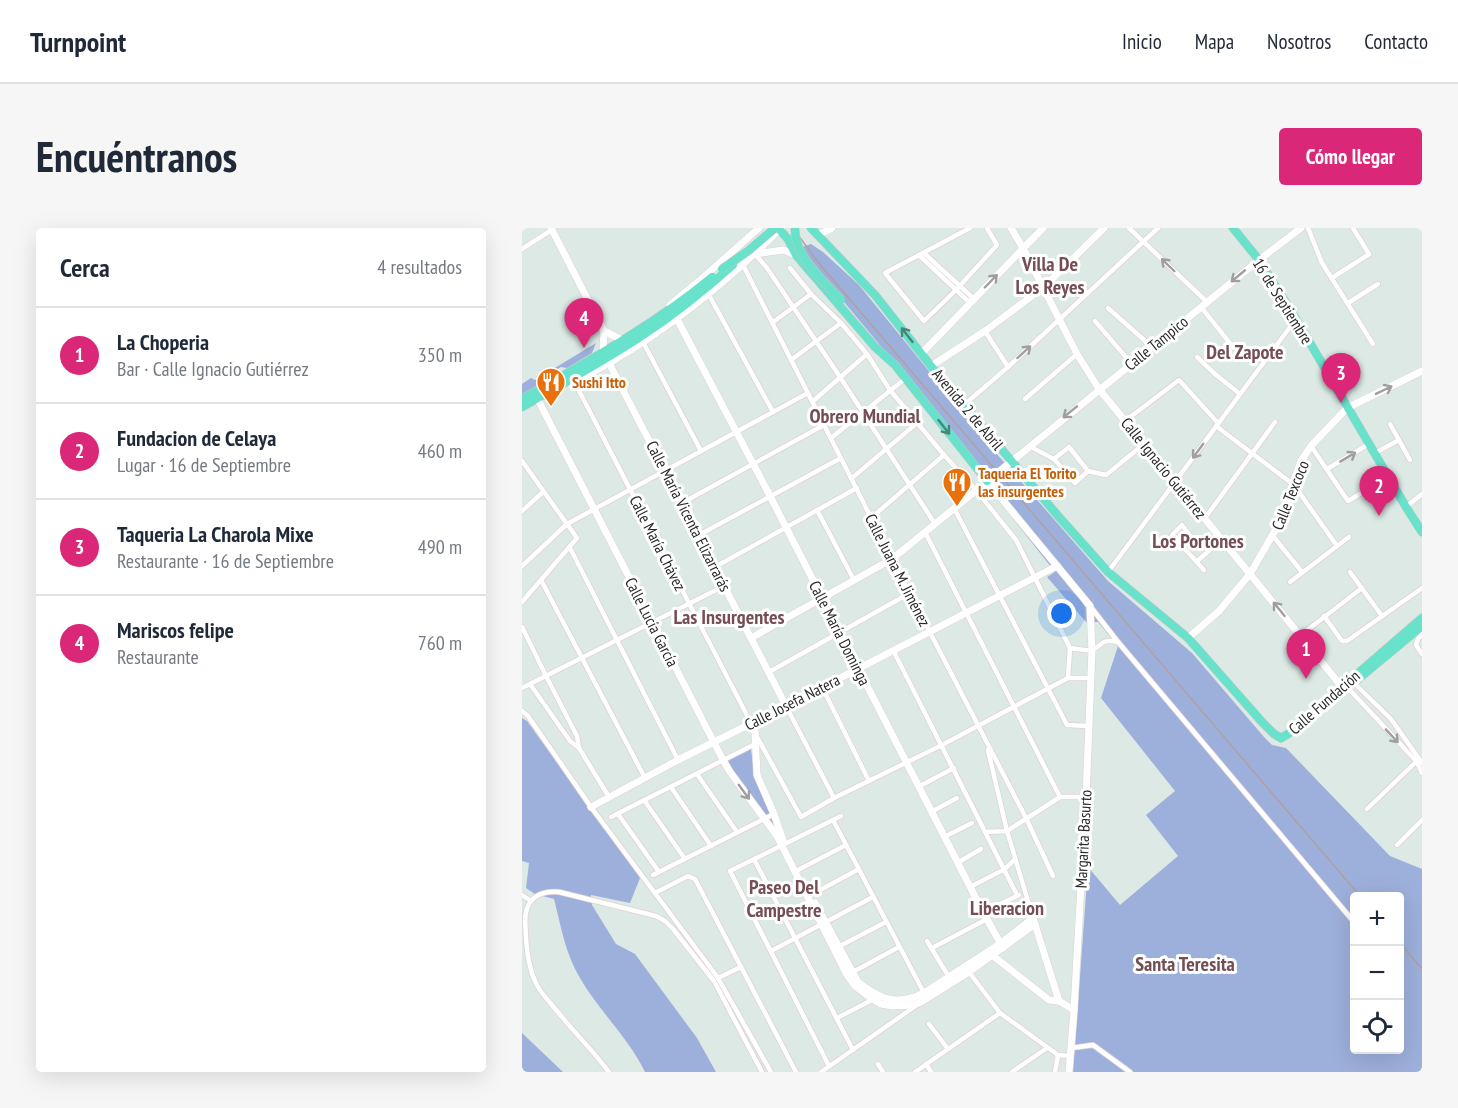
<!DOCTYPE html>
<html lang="es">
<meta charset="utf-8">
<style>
:root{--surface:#fff;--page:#f6f6f7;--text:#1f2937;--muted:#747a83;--line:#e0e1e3;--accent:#db2777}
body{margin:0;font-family:"PT Sans Narrow",sans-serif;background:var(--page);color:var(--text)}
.controls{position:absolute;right:18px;bottom:18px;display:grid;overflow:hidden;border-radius:6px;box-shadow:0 6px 24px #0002}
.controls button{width:54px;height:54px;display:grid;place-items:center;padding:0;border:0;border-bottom:2px solid var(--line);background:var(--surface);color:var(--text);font:30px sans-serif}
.you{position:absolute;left:540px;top:386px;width:21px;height:21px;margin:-15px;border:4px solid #fff;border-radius:50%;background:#1a73e8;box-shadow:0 0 0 9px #1a73e833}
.badge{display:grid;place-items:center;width:39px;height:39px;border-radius:50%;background:var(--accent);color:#fff;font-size:20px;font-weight:700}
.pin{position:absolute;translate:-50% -50px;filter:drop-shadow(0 2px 3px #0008)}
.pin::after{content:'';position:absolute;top:32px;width:21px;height:18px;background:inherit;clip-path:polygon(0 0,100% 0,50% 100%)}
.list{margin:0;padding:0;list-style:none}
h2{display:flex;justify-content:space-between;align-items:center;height:78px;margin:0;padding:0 24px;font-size:26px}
h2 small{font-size:20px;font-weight:400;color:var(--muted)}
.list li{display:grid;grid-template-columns:39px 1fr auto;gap:18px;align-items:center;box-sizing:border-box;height:96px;padding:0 24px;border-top:2px solid var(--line)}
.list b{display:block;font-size:22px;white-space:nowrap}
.list p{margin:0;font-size:20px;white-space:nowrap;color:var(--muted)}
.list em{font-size:20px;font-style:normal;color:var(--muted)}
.icon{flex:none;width:33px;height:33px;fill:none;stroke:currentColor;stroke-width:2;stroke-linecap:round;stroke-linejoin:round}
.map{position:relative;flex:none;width:900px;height:844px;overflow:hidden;border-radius:6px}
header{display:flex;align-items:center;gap:36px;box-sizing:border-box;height:84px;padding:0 30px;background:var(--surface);border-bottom:2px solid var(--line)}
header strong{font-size:28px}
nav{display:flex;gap:33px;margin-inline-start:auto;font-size:21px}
.intro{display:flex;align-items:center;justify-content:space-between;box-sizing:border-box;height:144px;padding:0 36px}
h1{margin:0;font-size:42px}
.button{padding:15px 27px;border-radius:6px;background:var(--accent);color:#fff;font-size:21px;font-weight:700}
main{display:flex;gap:36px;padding:0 36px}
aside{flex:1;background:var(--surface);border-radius:6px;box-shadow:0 6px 24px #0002}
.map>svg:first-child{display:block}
</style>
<header>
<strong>Turnpoint</strong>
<nav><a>Inicio</a><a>Mapa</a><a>Nosotros</a><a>Contacto</a></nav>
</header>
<div class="intro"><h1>Encuéntranos</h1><a class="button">Cómo llegar</a></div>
<main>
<aside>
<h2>Cerca<small>4 resultados</small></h2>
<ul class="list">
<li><span class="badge">1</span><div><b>La Choperia</b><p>Bar · Calle Ignacio Gutiérrez</p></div><em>350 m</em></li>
<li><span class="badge">2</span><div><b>Fundacion de Celaya</b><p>Lugar · 16 de Septiembre</p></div><em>460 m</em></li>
<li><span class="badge">3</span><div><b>Taqueria La Charola Mixe</b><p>Restaurante · 16 de Septiembre</p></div><em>490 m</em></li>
<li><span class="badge">4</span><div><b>Mariscos felipe</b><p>Restaurante</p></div><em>760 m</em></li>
</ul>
</aside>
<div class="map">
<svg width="900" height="844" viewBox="0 0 900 844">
<rect width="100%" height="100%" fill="#dce9e4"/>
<!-- green -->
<g fill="#9db0db" fill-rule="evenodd">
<path d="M289 16 301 24 337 57 467 217 586 353 670 425 742 509 750 517 764 520 868 628 900 641V844H551L566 639 598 677 656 628 624 587 653 563 579 470 596 418 576 394H564L525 349 533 344 466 259 464 245 283 27 280 19ZM832 668H878V822H832Z"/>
<polygon points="74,115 70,125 45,140 39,139 21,149 16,157 0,167 0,156 9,150 13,152"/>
<path d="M0 490 5 493 118 650 108 675 69 667 70 677 94 716 113 726 175 810 194 844H123C106 809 77 783 58 750 43 725 39 698 32 671L13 666 4 660 7 635 0 633Z"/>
<polygon points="229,521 232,545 249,582 255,605 216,550 205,532"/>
<polygon points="0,805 41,844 0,844"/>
</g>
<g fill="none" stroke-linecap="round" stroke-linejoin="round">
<!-- street casing -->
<g stroke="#e0d1d3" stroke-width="6">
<g id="street">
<polyline points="448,0 363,45 402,93 434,62 475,17 465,0"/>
<polyline points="607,0 685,74"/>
<polyline points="786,0 800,35 851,116"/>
<polyline points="0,21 31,1"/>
<polyline points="402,25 452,71"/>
<polyline points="233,26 245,40 318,149 413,296"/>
<polyline points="397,27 448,75"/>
<polyline points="221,37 370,331 504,590 531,648"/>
<polyline points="268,40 289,66 319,95 345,126 368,162 422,227 454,262 494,312 548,420 546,450"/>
<polyline points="810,50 847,26 831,0"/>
<polyline points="187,67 251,184"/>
<polyline points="826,75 856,56"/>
<polyline points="679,79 711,119"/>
<polyline points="586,80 630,119"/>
<polyline points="573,93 609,135"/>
<polyline points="250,95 289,66"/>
<polyline points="463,103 486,139"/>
<polyline points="121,114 179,223"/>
<polyline points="675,129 693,146 718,166"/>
<polyline points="269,132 319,95"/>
<polyline points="51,151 229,495"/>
<polyline points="503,171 555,126"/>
<polyline points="290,174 345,126"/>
<polyline points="442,177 486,139 636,0"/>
<polyline points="603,193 657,152 696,195"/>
<polyline points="868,196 888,232"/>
<polyline points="694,198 772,257 815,318"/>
<polyline points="309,210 384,150"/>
<polyline points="507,218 532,231 553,255 566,243"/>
<polyline points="789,218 826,273 866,249"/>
<polyline points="853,225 877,212"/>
<polyline points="532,231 547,219 566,243 584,247 622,216"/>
<polyline points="0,233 55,310 0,374"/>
<polyline points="805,241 847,216"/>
<polyline points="330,250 395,195"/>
<polyline points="160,275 302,197"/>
<polyline points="884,279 900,266"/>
<polyline points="432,280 545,497 567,498"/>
<polyline points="295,282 332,352"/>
<polyline points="0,283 21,264"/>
<polyline points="349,290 422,227"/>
<polyline points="683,290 753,194"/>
<polyline points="403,304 538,569"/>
<polyline points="177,307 319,230"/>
<polyline points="751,308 780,344"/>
<polyline points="48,320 156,532"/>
<polyline points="675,333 700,312"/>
<polyline points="0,338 45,296 286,165"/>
<polyline points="193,339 335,260"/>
<polyline points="682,342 650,307 660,297 676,318 683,318 696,306"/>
<polyline points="586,344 774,91"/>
<polyline points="828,344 860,388"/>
<polyline points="19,352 123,550"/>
<polyline points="768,354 827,309"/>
<polyline points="568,378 596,414 832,694"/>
<polyline points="802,388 820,413 825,413 900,360"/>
<polyline points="0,399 24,448 55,508 57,520"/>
<polyline points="784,403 840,360"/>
<polyline points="900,406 896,411 894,417 900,426"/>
<path d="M548 420C555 421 563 423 569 422 582 419 576 410 596 414"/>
<polyline points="371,422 495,667"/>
<polyline points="247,444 388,365"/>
<polyline points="832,455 869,491 900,535"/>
<polyline points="8,456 48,513 57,520 87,569"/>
<polyline points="300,459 347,553"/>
<polyline points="0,460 202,358"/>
<polyline points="826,460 895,534 900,545"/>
<polyline points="264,478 312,570"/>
<polyline points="0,483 6,488 69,579 196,750 249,844"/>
<polyline points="234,507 279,589 312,570 420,517 546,450 569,450"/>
<polyline points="466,522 485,603 511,690"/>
<polyline points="175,546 215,604"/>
<polyline points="149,559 189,618"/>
<polyline points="396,559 432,540"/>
<polyline points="122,572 163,631"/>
<polyline points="845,581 895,533"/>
<polyline points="409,584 435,570"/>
<polyline points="96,586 137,644"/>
<polyline points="89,589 233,516"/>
<polyline points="311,592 402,765"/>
<polyline points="464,604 485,603 538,569 564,569"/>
<polyline points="422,609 450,595"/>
<polyline points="875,617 900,592"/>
<polyline points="232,631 331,822"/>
<polyline points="435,635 459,621"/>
<polyline points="276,642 324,617"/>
<polyline points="131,647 252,586"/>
<polyline points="448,659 483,641 493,631"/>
<polyline points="133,665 166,648 173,651 274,844"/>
<polyline points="0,667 9,673"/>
<polyline points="289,667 337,641"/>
<polyline points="461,684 497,667"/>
<polyline points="405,713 427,749"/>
<polyline points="316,719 364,694"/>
<polyline points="410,720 465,691"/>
<polyline points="249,723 351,669"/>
<polyline points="447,744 478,785 536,827 548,828"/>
<polyline points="329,745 377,719"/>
<polyline points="196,750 219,739"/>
<polyline points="315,790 352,771"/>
<polyline points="407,796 426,821"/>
<polyline points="549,820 571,817 608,844"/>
<polyline points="356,836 361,844"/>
<polyline points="404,836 409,844"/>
<polyline points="307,838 208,643 319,588"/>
<path d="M87 844C70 821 48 800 30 777 26 772 20 766 16 759 8 745 5 726 4 710 4 700 1 688 6 678 12 666 24 663 37 664L134 688 143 693 151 701 192 753 240 844"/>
<polyline points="299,844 395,777"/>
<polyline points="393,844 478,785"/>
<polyline points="490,844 525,820"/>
<polyline points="533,844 536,827"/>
</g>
</g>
<!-- secondary casing -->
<g stroke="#e0d1d3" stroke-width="8">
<g id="secondary">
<polyline points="29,0 82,103 81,124"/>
<polyline points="489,0 501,20 555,126 577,161 820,459"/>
<polyline points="296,7 310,0"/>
<polyline points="233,26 261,22 274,27"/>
<polyline points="148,77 177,53 237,0"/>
<polyline points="155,91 248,268 461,684 481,720"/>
<polyline points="82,103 100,112"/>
<polyline points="399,126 521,0"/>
<polyline points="87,135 264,478"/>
<polyline points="409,138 463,103 522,59 582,0"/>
<path d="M56 149C75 144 92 132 109 122 164 87 213 46 259 0"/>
<polyline points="13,166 201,532 208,544 255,608 325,747 333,758 350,771 359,776 370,778 391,777 399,774 447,744 513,696"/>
<polyline points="465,253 568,378 570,422 564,569 552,782 547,844"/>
<polyline points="229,410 370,331 737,32 779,0"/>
<polyline points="666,410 697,383 728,346 758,294 779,233 789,218 825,180 900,143"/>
<polyline points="229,495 233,504 235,547 252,586 261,612"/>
<polyline points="69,579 156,532 264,478 535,338"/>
<path d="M293 675 336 754C358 772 376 778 402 765L478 716 511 690 537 773 552 782"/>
<polyline points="470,727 527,772 537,773"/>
</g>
</g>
<!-- primary casing -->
<g stroke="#c7c7c7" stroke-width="9">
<g id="primary">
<polyline points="256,0 266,11 274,27 353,119 373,137 465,253"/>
<polyline points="289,0 353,67 409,138 537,289 586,344 666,410 740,494 752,506 759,510"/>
<polyline points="711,0 737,32 774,91 884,279 900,304"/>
<path d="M0 171C65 134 132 97 190 49"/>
<path d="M0 179C40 156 81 134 120 108 152 87 182 63 211 37"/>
<polyline points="835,452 900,398"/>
<polyline points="759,510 766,506 900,390"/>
</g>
</g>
<!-- street -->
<use href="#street" stroke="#fff" stroke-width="4.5"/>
<!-- secondary -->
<use href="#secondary" stroke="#fff" stroke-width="7"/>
<!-- primary -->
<use href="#primary" stroke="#68e2cb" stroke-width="8"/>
<!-- rail -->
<g stroke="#b19fa1" stroke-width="1.5">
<polyline points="271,0 295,33 838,668"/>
<polyline points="878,715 900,741"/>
</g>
<!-- primary-bridge casing -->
<g stroke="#c7c7c7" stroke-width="9" stroke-linecap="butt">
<g id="primary-bridge">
<path d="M273 0C272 28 301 52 319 72"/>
<polyline points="200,41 226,23 253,0"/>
</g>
</g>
<!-- primary-bridge -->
<use href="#primary-bridge" stroke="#68e2cb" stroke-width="8"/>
</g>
<!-- one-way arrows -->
<defs><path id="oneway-shaft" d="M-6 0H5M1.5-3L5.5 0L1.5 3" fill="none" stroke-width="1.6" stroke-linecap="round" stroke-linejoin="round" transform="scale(1.5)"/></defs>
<g stroke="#9f9f9f">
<use href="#oneway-shaft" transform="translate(646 37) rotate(-136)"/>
<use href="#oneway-shaft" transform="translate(716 48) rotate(140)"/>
<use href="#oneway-shaft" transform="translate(469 53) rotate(-46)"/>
<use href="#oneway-shaft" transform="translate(502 124) rotate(-42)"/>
<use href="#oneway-shaft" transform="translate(862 162) rotate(-26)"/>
<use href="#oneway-shaft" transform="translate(548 184) rotate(141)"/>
<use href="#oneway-shaft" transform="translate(676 223) rotate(126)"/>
<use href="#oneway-shaft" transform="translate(826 229) rotate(-31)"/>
<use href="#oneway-shaft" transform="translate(757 381) rotate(-129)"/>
<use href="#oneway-shaft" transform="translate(870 508) rotate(47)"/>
<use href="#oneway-shaft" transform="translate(222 564) rotate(54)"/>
</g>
<g stroke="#48867a">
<use href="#oneway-shaft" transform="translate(385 107) rotate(-128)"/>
<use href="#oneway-shaft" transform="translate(422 199) rotate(52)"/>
</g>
<!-- icons -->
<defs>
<g id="restaurant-pin" transform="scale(1.5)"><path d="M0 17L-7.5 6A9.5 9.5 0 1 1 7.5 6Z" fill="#e8710a" stroke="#fff"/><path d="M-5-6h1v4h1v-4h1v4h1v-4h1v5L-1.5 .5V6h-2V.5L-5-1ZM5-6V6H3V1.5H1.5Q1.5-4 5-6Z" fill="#fff"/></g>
</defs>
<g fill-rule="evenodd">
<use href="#restaurant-pin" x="29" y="154"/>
<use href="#restaurant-pin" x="435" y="254"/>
</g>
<g text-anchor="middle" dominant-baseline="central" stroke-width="6" stroke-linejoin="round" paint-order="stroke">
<!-- street labels -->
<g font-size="16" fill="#292929" stroke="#fff">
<text transform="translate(761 73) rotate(58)">16 de Septiembre</text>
<text transform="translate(634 115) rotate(-39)">Calle Tampico</text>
<text transform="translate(446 181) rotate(50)">Avenida 2 de Abril</text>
<text transform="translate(642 240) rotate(51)">Calle Ignacio Gutiérrez</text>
<text transform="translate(768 267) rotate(-68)">Calle Texcoco</text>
<text transform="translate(167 288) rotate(63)">Calle María Vicenta Elizarrarás</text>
<text transform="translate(136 315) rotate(63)">Calle María Chávez</text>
<text transform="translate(376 342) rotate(63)">Calle Juana M. Jiménez</text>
<text transform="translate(130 394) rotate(63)">Calle Lucía García</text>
<text transform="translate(318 405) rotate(63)">Calle María Dominga</text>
<text transform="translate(270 474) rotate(-27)">Calle Josefa Natera</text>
<text transform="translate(802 474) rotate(-41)">Calle Fundación</text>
<text transform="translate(561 611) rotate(-87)">Margarita Basurto</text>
</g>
<!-- food labels -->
<g font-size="16" font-weight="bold" fill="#c56008" stroke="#fff" text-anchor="start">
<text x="50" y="154">Sushi Itto</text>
<text x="456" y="245">Taqueria El Torito<tspan x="456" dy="18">las insurgentes</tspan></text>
</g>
<!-- quarter labels -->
<g font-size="20" font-weight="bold" fill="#744e53" stroke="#fff">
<text x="528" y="36">Villa De<tspan x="528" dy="23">Los Reyes</tspan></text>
<text x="723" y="124">Del Zapote</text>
<text x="343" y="188">Obrero Mundial</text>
<text x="676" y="313">Los Portones</text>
<text x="207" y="389">Las Insurgentes</text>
<text x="262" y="659">Paseo Del<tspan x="262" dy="23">Campestre</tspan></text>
<text x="485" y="680">Liberacion</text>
<text x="663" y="736">Santa Teresita</text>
</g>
</g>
</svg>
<div class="controls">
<button>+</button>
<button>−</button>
<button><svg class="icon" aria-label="locate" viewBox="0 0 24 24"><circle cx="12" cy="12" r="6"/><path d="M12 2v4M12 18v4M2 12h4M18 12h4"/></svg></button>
</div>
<div class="you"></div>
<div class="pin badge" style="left:784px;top:451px">1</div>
<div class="pin badge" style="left:857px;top:288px">2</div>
<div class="pin badge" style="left:819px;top:175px">3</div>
<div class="pin badge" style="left:62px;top:120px">4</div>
</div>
</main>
